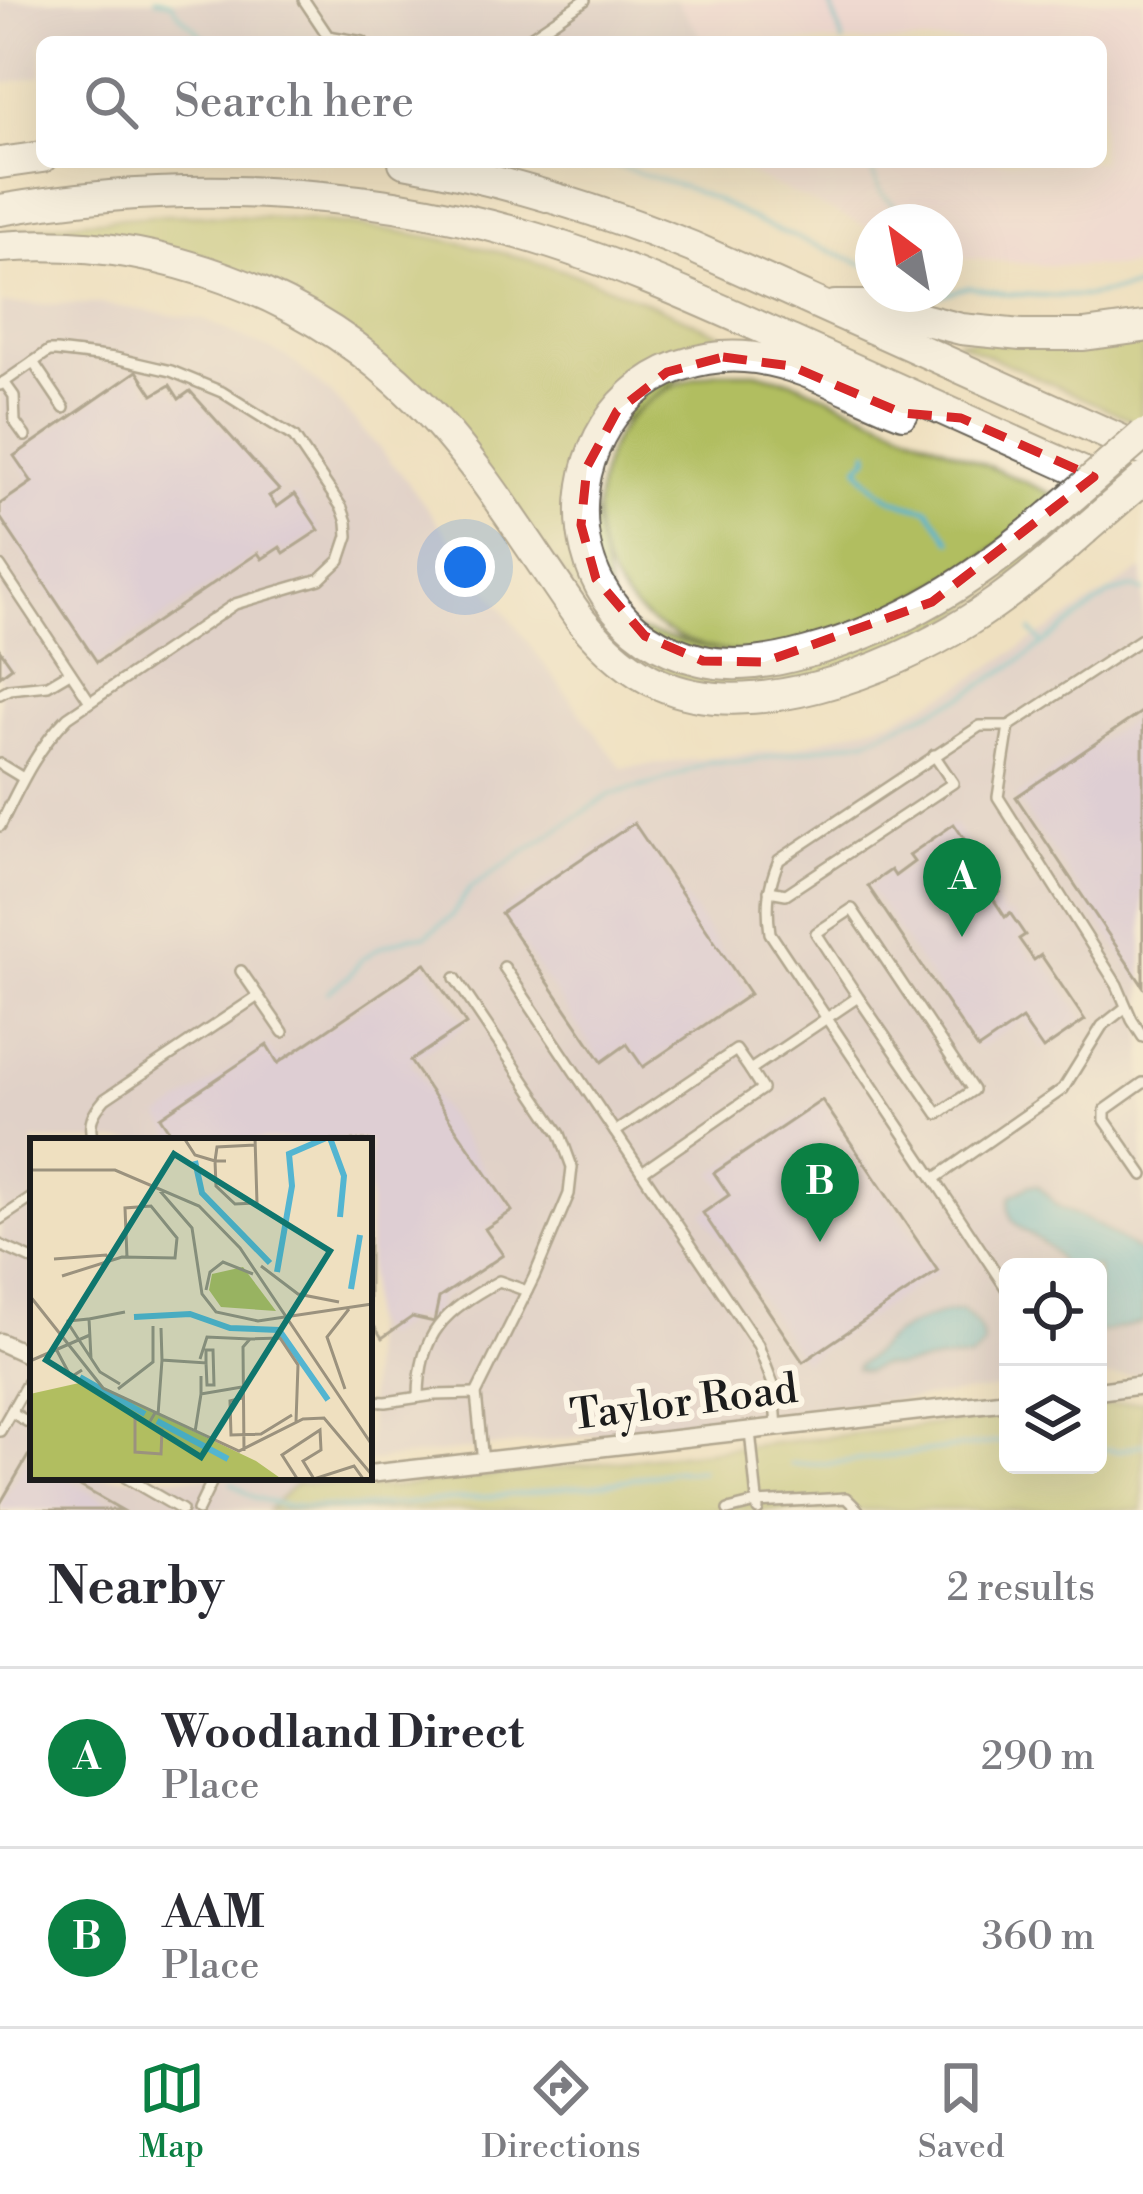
<!DOCTYPE html>
<style>
:root{--surface:#fff;--page:#f2f2f3;--text:#2b2b33;--muted:#7c7c81;--line:#e1e1e2;--accent:#0b8043}
body{margin:0;font-family:"Libre Bodoni",serif;background:var(--page);color:var(--text)}
.controls{position:absolute;right:36px;bottom:36px;display:grid;overflow:hidden;border-radius:18px;box-shadow:0 12px 48px #0002}
.controls button{width:108px;height:108px;display:grid;place-items:center;padding:0;border:0;border-bottom:3px solid var(--line);background:var(--surface);color:var(--text);font:60px sans-serif}
.compass{position:absolute;left:855px;top:204px;width:108px;height:108px;border-radius:50%;background:var(--surface);box-shadow:0 12px 48px #0002;rotate:328deg}
.you{position:absolute;left:465px;top:567px;width:42px;height:42px;margin:-30px;border:9px solid #fff;border-radius:50%;background:#1a73e8;box-shadow:0 0 0 18px #1a73e833}
.badge{display:grid;place-items:center;width:78px;height:78px;border-radius:50%;background:var(--accent);color:#fff;font-size:39px;font-weight:700}
.pin{position:absolute;translate:-50% -99px;filter:drop-shadow(0 3px 6px #0008)}
.pin::after{content:'';position:absolute;top:63px;width:42px;height:36px;background:inherit;clip-path:polygon(0 0,100% 0,50% 100%)}
.list{margin:0;padding:0;list-style:none}
h2{display:flex;justify-content:space-between;align-items:center;height:156px;margin:0;padding:0 48px;font-size:51px}
h2 small{font-size:39px;font-weight:400;color:var(--muted)}
.list li{display:grid;grid-template-columns:78px 1fr auto;gap:36px;align-items:center;box-sizing:border-box;height:180px;padding:0 48px;border-top:3px solid var(--line)}
.list b{display:block;font-size:45px;white-space:nowrap}
.list p{margin:0;font-size:39px;white-space:nowrap;color:var(--muted)}
.list em{font-size:39px;font-style:normal;color:var(--muted)}
.icon{flex:none;width:66px;height:66px;fill:none;stroke:currentColor;stroke-width:2;stroke-linecap:round;stroke-linejoin:round}
.map{position:relative;flex:none;width:1143px;height:1510px;overflow:hidden}
.search{position:absolute;background:var(--surface);box-shadow:0 12px 48px #0002;left:36px;right:36px;top:36px;height:132px;display:flex;align-items:center;gap:30px;box-sizing:border-box;padding:0 42px;border-radius:18px;color:var(--muted);font-size:45px}
.sheet{height:516px;background:var(--surface)}
nav{display:flex;justify-content:space-around;align-items:center;box-sizing:border-box;height:168px;border-top:3px solid var(--line);background:var(--surface);font-size:33px;color:var(--muted)}
nav a{display:grid;justify-items:center;gap:6px}
nav .on{color:var(--accent)}
.map>svg:first-child{display:block}
</style>
<div class="map">
<svg width="1143" height="1510" viewBox="0 0 1143 1510">
<rect width="100%" height="100%" fill="#fcf5e5"/>
<filter id="ink" filterUnits="userSpaceOnUse"><feTurbulence type="fractalNoise" baseFrequency=".00833" numOctaves="2"/><feDisplacementMap in="SourceGraphic" scale="24" xChannelSelector="R" yChannelSelector="G"/><feConvolveMatrix kernelMatrix="1 2 1 2 8 2 1 2 1" color-interpolation-filters="sRGB"/></filter>
<filter id="wash" filterUnits="userSpaceOnUse"><feTurbulence type="fractalNoise" baseFrequency=".004" numOctaves="4" result="noise"/><feDisplacementMap in="SourceGraphic" scale="48" xChannelSelector="R" yChannelSelector="G"/><feGaussianBlur stdDeviation="2.7" result="paint"/><feColorMatrix in="noise" values="0 0 0 0 0 0 0 0 0 0 0 0 0 0 0 0 0 1.4 0 .05"/><feComposite in="paint" operator="in"/></filter>
<g filter="url(#wash)">
<rect width="100%" height="100%" fill="#efe0c0"/>
<!-- built -->
<polygon fill="#f0d0e5" points="676,0 1143,0 1143,265 1117,267 1040,265 954,257 945,254 945,222 873,222 873,230 737,168 740,162 1101,162 1101,42 705,42"/>
<!-- industrial -->
<g fill="#cebed2">
<polygon points="0,0 676,0 705,42 42,42 42,76 0,84"/>
<polygon points="0,304 101,304 204,320 286,356 330,393 401,473 622,768 791,748 897,718 956,689 1141,570 1143,571 1143,1374 1098,1378 1098,1267 1008,1267 1008,1388 369,1461 369,1141 33,1141 33,1477 319,1477 313,1485 296,1483 268,1510 0,1510"/>
</g>
<!-- green -->
<g fill="#b1be60" stroke="#666d3e" stroke-width="3">
<path d="M165 215C306 214 446 230 580 276 634 295 687 320 740 343L720 348 581 452 616 625 789 668 1079 503 1094 511 951 621 825 676 711 690 624 654 459 436 282 291 7 237 6 232 85 221Z"/>
<polygon points="1143,337 1141,424 956,341"/>
<path d="M717 372H756L795 382 1057 496C1027 520 997 550 964 569 902 606 823 643 752 653 732 655 708 648 689 641 618 616 586 556 600 483 604 461 610 443 624 425 648 395 681 380 717 372Z"/>
<polygon points="1143,1401 1143,1510 268,1510 296,1483 385,1488 1008,1416 1008,1465 1098,1465 1098,1406"/>
</g>
<!-- water -->
<g fill="#53b5d1" stroke="#386876" stroke-width="3">
<path d="M1030 1185H1038L1056 1205 1099 1226 1143 1254V1323L1098 1333V1267H1061C1052 1231 998 1236 1011 1196Z"/>
<path d="M962 1310C976 1321 984 1329 983 1347L971 1359H948L896 1367 881 1365 866 1372 856 1369 857 1365C870 1358 877 1348 888 1339 908 1324 937 1312 962 1310Z"/>
</g>
<g fill="none" stroke-linecap="round" stroke-linejoin="round">
<!-- stream -->
<g stroke="#53b5d1" stroke-width="4.5">
<path d="M156 0 172 3C181 21 197 27 209 42"/>
<polyline points="829,0 843,42"/>
<polyline points="604,162 684,187 714,199 762,224 873,268"/>
<polyline points="868,162 881,193 913,222"/>
<polyline points="935,294 937,296 969,287 1007,294 1058,296 1088,296 1143,286"/>
<path d="M868 451V458L858 466C875 494 897 504 928 509L951 541"/>
<polyline points="1031,631 1042,643"/>
<polyline points="328,992 349,976 361,960 380,947 412,936 425,936 451,917 470,888 611,794 657,783 710,762 737,763 868,739 965,696 1024,658 1110,594 1133,588 1143,591"/>
<polyline points="1098,1448 1118,1451 1143,1444"/>
<polyline points="791,1464 828,1464 1008,1441"/>
<polyline points="232,1483 253,1497 285,1506 354,1508 521,1494 568,1487 592,1486 675,1471 701,1471"/>
</g>
</g>
<g id="blocks">
<!-- building -->
<g fill="#cbb8ea">
<polygon points="137,371 153,395 170,385 179,399 190,391 279,490 269,496 277,507 295,494 319,530 284,553 280,547 262,559 258,553 97,662 0,517 0,504 32,482 14,456"/>
<polygon points="0,650 12,667 0,676"/>
<polygon points="1143,711 1143,986 1016,797"/>
<polygon points="634,823 750,994 643,1067 627,1044 602,1062 501,913"/>
<polygon points="954,824 1000,892 992,897 1005,917 1010,913 1025,935 1019,939 1034,960 1041,955 1085,1020 1043,1049 1022,1019 978,1049 868,886 891,870 895,876 914,862 909,855"/>
<polygon points="425,963 466,1024 410,1061 512,1211 485,1229 503,1255 439,1298 434,1322 412,1317 382,1338 369,1318 369,1141 176,1141 160,1117 267,1045 278,1063"/>
<polygon points="822,1100 938,1271 803,1362 703,1213 729,1195 714,1173"/>
<polygon points="28,1456 33,1459 33,1477 64,1477 122,1510 0,1510 0,1504"/>
</g>
</g>
</g>
<g filter="url(#ink)">
<use href="#blocks" fill-opacity="0" stroke="#666155" stroke-width="3"/>
<g fill="none" stroke-linecap="round" stroke-linejoin="round">
<!-- lane casing -->
<g stroke="#666155" stroke-width="14">
<g id="lane">
<polyline points="304,0 328,36 363,42"/>
<polyline points="523,42 585,0"/>
<polyline points="33,362 64,408"/>
<polyline points="4,382 14,396 15,422 25,436"/>
<path d="M0 385 49 351H56L115 358 171 371 222 392 294 437 342 508 347 522 348 536 340 560 320 579 235 604 68 717C37 748 19 787 0 826"/>
<polyline points="0,566 89,700"/>
<polyline points="1143,638 1009,726 998,797 1117,985 1132,1020 1143,1037"/>
<polyline points="0,694 9,689 48,685 70,672"/>
<path d="M1009 726H980L779 860C768 886 766 905 770 933L934 1179 1063 1089 1102 1026 1126 1007"/>
<polyline points="0,764 23,778"/>
<polyline points="769,891 786,894 953,783 934,755"/>
<polyline points="504,967 615,1132 736,1050 750,1070 858,997 816,933 852,909 973,1090 938,1114 858,997"/>
<polyline points="241,971 283,1032"/>
<polyline points="455,978 560,1134 572,1167 569,1194 534,1277 476,1394 483,1462"/>
<polyline points="1143,1083 1105,1110 1105,1120 1143,1175"/>
<polyline points="615,1132 758,1345 774,1387 777,1428"/>
<path d="M93 1141C87 1123 93 1113 105 1099L258 996"/>
<polyline points="642,1172 762,1089 750,1070"/>
<polyline points="934,1179 1008,1291"/>
<polyline points="0,1219 33,1197"/>
<polyline points="0,1245 33,1260"/>
<path d="M419 1397C419 1332 445 1311 499 1281L527 1291"/>
<polyline points="369,1401 386,1402 434,1395 476,1394"/>
<polyline points="11,1412 33,1425"/>
<polyline points="0,1431 33,1373"/>
<polyline points="750,1431 758,1510"/>
<polyline points="125,1477 182,1510"/>
<polyline points="198,1510 214,1477"/>
<polyline points="728,1510 756,1503 846,1498 858,1510"/>
</g>
</g>
<!-- street casing -->
<g stroke="#666155" stroke-width="21">
<g id="street">
<polyline points="0,1342 33,1357"/>
<polyline points="1098,1391 1143,1385"/>
<polyline points="369,1474 1008,1401"/>
</g>
</g>
<!-- highway casing -->
<g stroke="#666155" stroke-width="34">
<g id="highway">
<path d="M404 162C504 180 598 209 692 247L1143 450"/>
<polyline points="0,163 42,157"/>
<path d="M0 210C172 180 353 186 521 234 615 261 702 301 791 341 898 389 1006 438 1113 486"/>
<path d="M0 247C154 235 308 291 417 400 480 463 529 547 581 620 603 647 628 670 659 684 750 725 889 671 968 621 1010 595 1047 563 1084 530"/>
<polyline points="835,306 872,306 961,329 1021,335 1084,335 1143,327"/>
<path d="M903 413C845 391 786 352 722 357 549 371 530 620 700 660 735 669 773 662 808 652 904 626 975 579 1051 515"/>
</g>
</g>
<!-- lane -->
<use href="#lane" stroke="#fff" stroke-width="9"/>
<!-- street -->
<use href="#street" stroke="#fff" stroke-width="16"/>
<!-- highway -->
<use href="#highway" stroke="#fff" stroke-width="30"/>
<!-- highway-bridge casing -->
<g stroke="#666155" stroke-width="34" stroke-linecap="butt">
<g id="highway-bridge">
<polyline points="1051,515 1143,435"/>
<polyline points="1084,530 1143,479"/>
</g>
</g>
<!-- highway-bridge -->
<use href="#highway-bridge" stroke="#fff" stroke-width="30"/>
</g>
</g>
<!-- marked area -->
<path d="M0 0H1143V1510H0ZM723 357 791 366 902 413 961 418 1094 477 932 602 764 662 703 661 645 636 596 579 581 525 587 467 617 411 667 372Z" fill="#efe0c0" fill-opacity=".55" fill-rule="evenodd"/>
<path fill="none" stroke="#d62828" stroke-width="9" stroke-dasharray="24 15" stroke-linejoin="round" d="M723 357 791 366 902 413 961 418 1094 477 932 602 764 662 703 661 645 636 596 579 581 525 587 467 617 411 667 372Z"/>
<g text-anchor="middle" dominant-baseline="central" stroke-width="12" stroke-linejoin="round" paint-order="stroke">
<!-- street labels -->
<g font-size="42" fill="#1c1c1c" stroke="#fcf5e5">
<text transform="translate(684 1403) rotate(-7)">Taylor Road</text>
</g>
</g>
<!-- overview -->
<g transform="translate(30 1138)">
<rect width="342" height="342" fill="#efe0c0"/>
<path d="M213 129 246 173 191 169 179 152 182 136ZM58 243 226 323 253 342H0V256Z" fill="#b1be60"/>
<path fill="none" stroke="#53b5d1" stroke-width="6" d="M300 0 314 38 310 79M165 23 172 55 240 125M247 134 262 48 259 16 296 0M321 151 330 97M104 179 160 176 200 190 249 192 298 262M50 239 115 276M127 283 198 321"/>
<path fill="none" stroke="#9b927e" stroke-width="3" d="M154 0 165 17 185 23 186 48 205 66 227 65 225 0M196 23H185L187 9 225 7M0 32H85L169 68 210 110 342 307M130 53 162 90 172 156 186 174 228 183 342 166M24 121 76 117 81 124M231 128 268 156 309 164M32 138 92 119 145 120 147 100 121 68 95 70 97 119M176 152 180 134 193 124 223 136M0 158 73 250 209 313 273 281 294 280 342 337M59 181 95 174M131 190 132 222 176 225V212H183L184 247H177L176 225M25 209 41 239 52 232M61 220 59 181 38 183V185L49 202 70 234 90 246M170 221 177 199 220 201M0 223 60 197M171 238V256L212 249M88 251 123 224V188M315 251 297 199 319 171M212 260 200 263 201 297 231 296 262 277M128 277 132 222M119 285 132 292 131 316 105 314V280L119 285 125 275M165 294 171 256M214 313 213 209 220 201 250 200 268 227 266 284M268 342 252 317 290 292 291 312 273 323 284 341 324 328 334 342"/>
<path fill="#0f766e" fill-opacity="0.15" stroke="#0f766e" stroke-width="6" d="M144 16 300 113 171 319 16 222Z"/>
<rect width="342" height="342" fill="none" stroke="#1c1c1c" stroke-width="6"/>
</g>
</svg>
<div class="controls">
<button><svg class="icon" aria-label="locate" viewBox="0 0 24 24"><circle cx="12" cy="12" r="6"/><path d="M12 2v4M12 18v4M2 12h4M18 12h4"/></svg></button>
<button><svg class="icon" aria-label="layers" viewBox="0 0 24 24"><path d="M12 4l9 5-9 5-9-5zM3 14l9 5 9-5"/></svg></button>
</div>
<svg class="compass" viewBox="-18 -18 36 36"><path d="M0-13l5 13h-10z" fill="#e53935"/><path d="M0 13l5-13h-10z" fill="#7c7c81"/></svg>
<div class="you"></div>
<div class="pin badge" style="left:962px;top:937px">A</div>
<div class="pin badge" style="left:820px;top:1242px">B</div>
<div class="search"><svg class="icon" aria-label="search" viewBox="0 0 24 24"><circle cx="10" cy="10" r="6"/><path d="M15 15l6 6"/></svg>Search here</div>
</div>
<section class="sheet">
<h2>Nearby<small>2 results</small></h2>
<ul class="list">
<li><span class="badge">A</span><div><b>Woodland Direct</b><p>Place</p></div><em>290 m</em></li>
<li><span class="badge">B</span><div><b>AAM</b><p>Place</p></div><em>360 m</em></li>
</ul>
</section>
<nav>
<a class="on"><svg class="icon" aria-label="map" viewBox="0 0 24 24"><path d="M3 6l6-2 6 2 6-2v14l-6 2-6-2-6 2zM9 4v14M15 6v14"/></svg>Map</a>
<a><svg class="icon" aria-label="directions" viewBox="0 0 24 24"><path d="M12 3l9 9-9 9-9-9zM9 14v-3h6M13 9l2 2-2 2"/></svg>Directions</a>
<a><svg class="icon" aria-label="saved" viewBox="0 0 24 24"><path d="M7 4h10v16l-5-4-5 4z"/></svg>Saved</a>
</nav>
